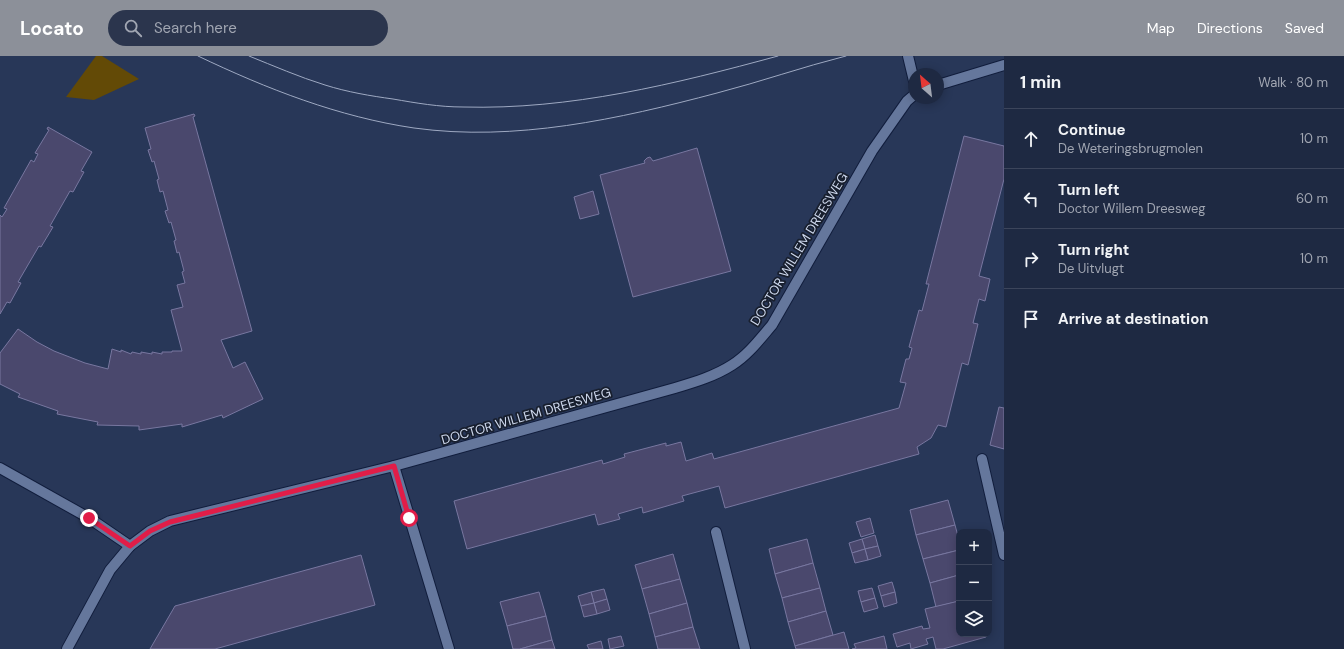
<!DOCTYPE html>
<meta charset="utf-8">
<style>
:root{--surface:#1e2942;--page:#2b354d;--text:#f1f3f6;--muted:#a1a6b2;--line:#3c455b;--accent:#8c9099}
body{margin:0;font-family:"DM Sans",sans-serif;background:var(--page);color:var(--text)}
.controls{position:absolute;right:12px;bottom:12px;display:grid;overflow:hidden;border-radius:8px;box-shadow:0 2px 10px #0003}
.controls button{width:36px;height:36px;display:grid;place-items:center;padding:0;border:0;border-bottom:1px solid var(--line);background:var(--surface);color:var(--text);font:20px sans-serif}
.compass{position:absolute;left:908px;top:12px;width:36px;height:36px;border-radius:50%;background:var(--surface);box-shadow:0 2px 10px #0003;rotate:332deg}
.stop{position:absolute;width:12px;height:12px;margin:-9px;border:3px solid #e11d48;border-radius:50%;background:#fff}
.stop.end{background:#e11d48;border-color:#fff;box-shadow:0 1px 4px #0008}
.list{margin:0;padding:0;list-style:none}
h2{display:flex;justify-content:space-between;align-items:center;height:52px;margin:0;padding:0 16px;font-size:17px}
h2 small{font-size:13px;font-weight:400;color:var(--muted)}
.list li{display:grid;grid-template-columns:26px 1fr auto;gap:12px;align-items:center;box-sizing:border-box;height:60px;padding:0 16px;border-top:1px solid var(--line)}
.list b{display:block;font-size:15px;white-space:nowrap}
.list p{margin:0;font-size:13px;white-space:nowrap;color:var(--muted)}
.list em{font-size:13px;font-style:normal;color:var(--muted)}
.icon{flex:none;width:22px;height:22px;fill:none;stroke:currentColor;stroke-width:2;stroke-linecap:round;stroke-linejoin:round}
.map{position:relative;flex:none;width:1004px;height:593px;overflow:hidden}
header{display:flex;align-items:center;gap:24px;box-sizing:border-box;height:56px;padding:0 20px;background:var(--accent);color:#fff}
header strong{font-size:19px}
nav{display:flex;gap:22px;margin-inline-start:auto;font-size:14px}
.search{width:280px;height:36px;background:var(--page);display:flex;align-items:center;gap:10px;box-sizing:border-box;padding:0 14px;border-radius:22px;color:var(--muted);font-size:15px}
main{display:flex}
aside{flex:1;background:var(--surface)}
.map>svg:first-child{display:block}
</style>
<header>
<strong>Locato</strong>
<div class="search"><svg class="icon" aria-label="search" viewBox="0 0 24 24"><circle cx="10" cy="10" r="6"/><path d="M15 15l6 6"/></svg>Search here</div>
<nav><a>Map</a><a>Directions</a><a>Saved</a></nav>
</header>
<main>
<div class="map">
<svg width="1004" height="593" viewBox="0 0 1004 593">
<rect width="100%" height="100%" fill="#283758"/>
<!-- green -->
<polygon fill="#634a06" points="96,0 102,0 139,23 94,44 66,41"/>
<!-- building -->
<g fill="#4a486d" stroke="#7877a0">
<polygon points="194,58 195,60 193,61 252,275 221,284 233,312 245,306 263,343 223,362 222,359 182,371 182,368 139,374 139,370 97,369 98,366 57,358 58,355 18,341 20,338 0,328 0,297 18,273 37,286 54,295 85,307 108,313 112,293 121,296 121,294 131,298 132,296 141,298 141,296 152,298 152,296 162,298 162,296 172,296 172,295 182,295 171,254 183,251 177,229 185,227 182,216 184,215 179,196 177,197 174,185 176,184 171,166 169,167 165,155 168,154 163,135 160,136 157,124 159,123 154,105 152,106 148,94 151,93 145,72"/>
<polygon points="48,71 92,96 81,115 84,116 73,136 70,135 50,170 53,171 41,191 39,190 18,226 21,227 10,247 7,246 0,258 0,159 2,161 7,153 4,152 31,104 34,106 38,98 35,97 49,74 47,73"/>
<polygon points="964,80 1004,90 1004,123 979,220 990,223 985,245 979,243 973,267 978,268 968,309 962,307 946,371 938,369 931,382 917,391 919,398 725,452 719,430 682,440 684,445 643,457 642,451 618,458 620,463 598,469 595,458 467,493 454,445 602,404 603,408 625,401 624,398 666,387 666,390 681,386 686,405 712,397 714,403 899,352 906,327 900,326 906,303 909,303 912,292 909,291 919,254 922,255 929,228 926,228"/>
<polygon points="697,92 731,215 633,241 600,119 645,107 644,105 647,102 650,101 653,105"/>
<polygon points="593,135 599,158 580,163 574,141"/>
<polygon points="999,351 1004,352 1004,393 990,389"/>
<polygon points="948,444 955,469 916,479 910,454"/>
<polygon points="870,462 874,477 861,481 856,466"/>
<polygon points="955,469 959,484 959,494 923,503 916,479"/>
<polygon points="875,479 878,490 865,493 862,483"/>
<polygon points="807,483 813,507 775,518 769,493"/>
<polygon points="862,483 865,493 852,497 849,487"/>
<polygon points="878,490 881,500 868,504 865,493"/>
<polygon points="865,493 868,504 855,507 852,497"/>
<polygon points="959,494 959,519 930,527 923,503"/>
<polygon points="673,498 680,523 642,533 635,509"/>
<polygon points="361,499 375,549 215,593 150,593 175,550"/>
<polygon points="813,507 820,532 782,542 775,518"/>
<polygon points="959,519 959,545 936,551 930,527"/>
<polygon points="680,523 687,547 649,558 642,533"/>
<polygon points="892,526 895,536 881,540 878,530"/>
<polygon points="820,532 826,555 788,566 782,542"/>
<polygon points="872,532 875,542 861,546 858,535"/>
<polygon points="604,533 607,543 594,547 591,536"/>
<polygon points="539,536 546,560 507,570 500,546"/>
<polygon points="591,536 594,547 581,550 578,540"/>
<polygon points="895,536 897,547 884,551 881,540"/>
<polygon points="875,542 878,552 864,556 861,546"/>
<polygon points="607,543 610,554 597,558 594,547"/>
<polygon points="959,545 959,578 985,578 986,581 943,593 936,593 933,581 926,583 928,588 911,593 910,587 897,591 893,578 922,570 923,573 930,572 925,553"/>
<polygon points="594,547 597,558 584,561 581,550"/>
<polygon points="687,547 693,571 655,581 649,558"/>
<polygon points="826,555 833,579 795,590 788,566"/>
<polygon points="546,560 552,584 520,593 513,593 507,570"/>
<polygon points="693,571 700,593 658,593 655,581"/>
<polygon points="844,576 849,593 796,593 795,590"/>
<polygon points="621,580 624,590 610,593 608,583"/>
<polygon points="884,580 887,593 852,593 856,592 854,588"/>
<polygon points="552,584 555,593 520,593"/>
<polygon points="601,585 603,593 589,593 587,589"/>
</g>
<g fill="none" stroke-linecap="round" stroke-linejoin="round">
<!-- minor casing -->
<g stroke="#111d3c" stroke-width="12">
<g id="minor">
<polyline points="908,0 914,25"/>
<polyline points="938,29 1004,9"/>
<polyline points="982,403 1004,499"/>
<polyline points="394,410 449,593"/>
<polyline points="0,412 89,462 130,490"/>
<polyline points="716,476 745,593"/>
<path d="M67 593 110 514 130 490 150 475 170 465 394 410 675 332C695 326 715 320 732 309 748 299 760 283 772 269L872 95 907 45 914 39"/>
</g>
</g>
<!-- minor -->
<use href="#minor" stroke="#65779c" stroke-width="10"/>
<!-- tram -->
<g stroke="#9ea9c2" stroke-width="1">
<path d="M198 0C267 33 339 61 414 72 515 86 619 63 717 37 760 26 802 11 846 0"/>
<path d="M249 0C274 10 299 21 325 29 347 36 371 40 393 43 416 47 439 51 463 51 570 54 675 28 778 0"/>
</g>
</g>
<g fill="none" stroke-linecap="round" stroke-linejoin="round">
<!-- route -->
<polyline stroke="#e11d48" stroke-width="5" points="89,462 130,490 150,475 170,466 394,410 409,462"/>
</g>
<g text-anchor="middle" dominant-baseline="central" stroke-width="3.5" stroke-linejoin="round" paint-order="stroke">
<!-- street labels -->
<g font-size="13" fill="#ced8ed" stroke="#181f2e">
<text transform="translate(799 193) rotate(-59)">DOCTOR WILLEM DREESWEG</text>
<text transform="translate(526 360) rotate(-16)">DOCTOR WILLEM DREESWEG</text>
</g>
</g>
</svg>
<div class="controls">
<button>+</button>
<button>−</button>
<button><svg class="icon" aria-label="layers" viewBox="0 0 24 24"><path d="M12 4l9 5-9 5-9-5zM3 14l9 5 9-5"/></svg></button>
</div>
<svg class="compass" viewBox="-18 -18 36 36"><path d="M0-13l5 13h-10z" fill="#e53935"/><path d="M0 13l5-13h-10z" fill="#a1a6b2"/></svg>
<div class="stop" style="left:409px;top:462px"></div>
<div class="stop end" style="left:89px;top:462px"></div>
</div>
<aside>
<h2>1 min<small>Walk · 80 m</small></h2>
<ul class="list">
<li><svg class="icon" aria-label="ahead" viewBox="0 0 24 24"><path d="M12 20V5M6 11l6-6 6 6"/></svg><div><b>Continue</b><p>De Weteringsbrugmolen</p></div><em>10 m</em></li>
<li><svg class="icon" aria-label="left" viewBox="0 0 24 24"><path d="M17 20v-9H6M10 6l-5 5 5 5"/></svg><div><b>Turn left</b><p>Doctor Willem Dreesweg</p></div><em>60 m</em></li>
<li><svg class="icon" aria-label="right" viewBox="0 0 24 24"><path d="M7 20v-9h11M14 6l5 5-5 5"/></svg><div><b>Turn right</b><p>De Uitvlugt</p></div><em>10 m</em></li>
<li><svg class="icon" aria-label="arrive" viewBox="0 0 24 24"><path d="M6 21V4h12l-3 4 3 4H6"/></svg><div><b>Arrive at destination</b></div></li>
</ul>
</aside>
</main>
